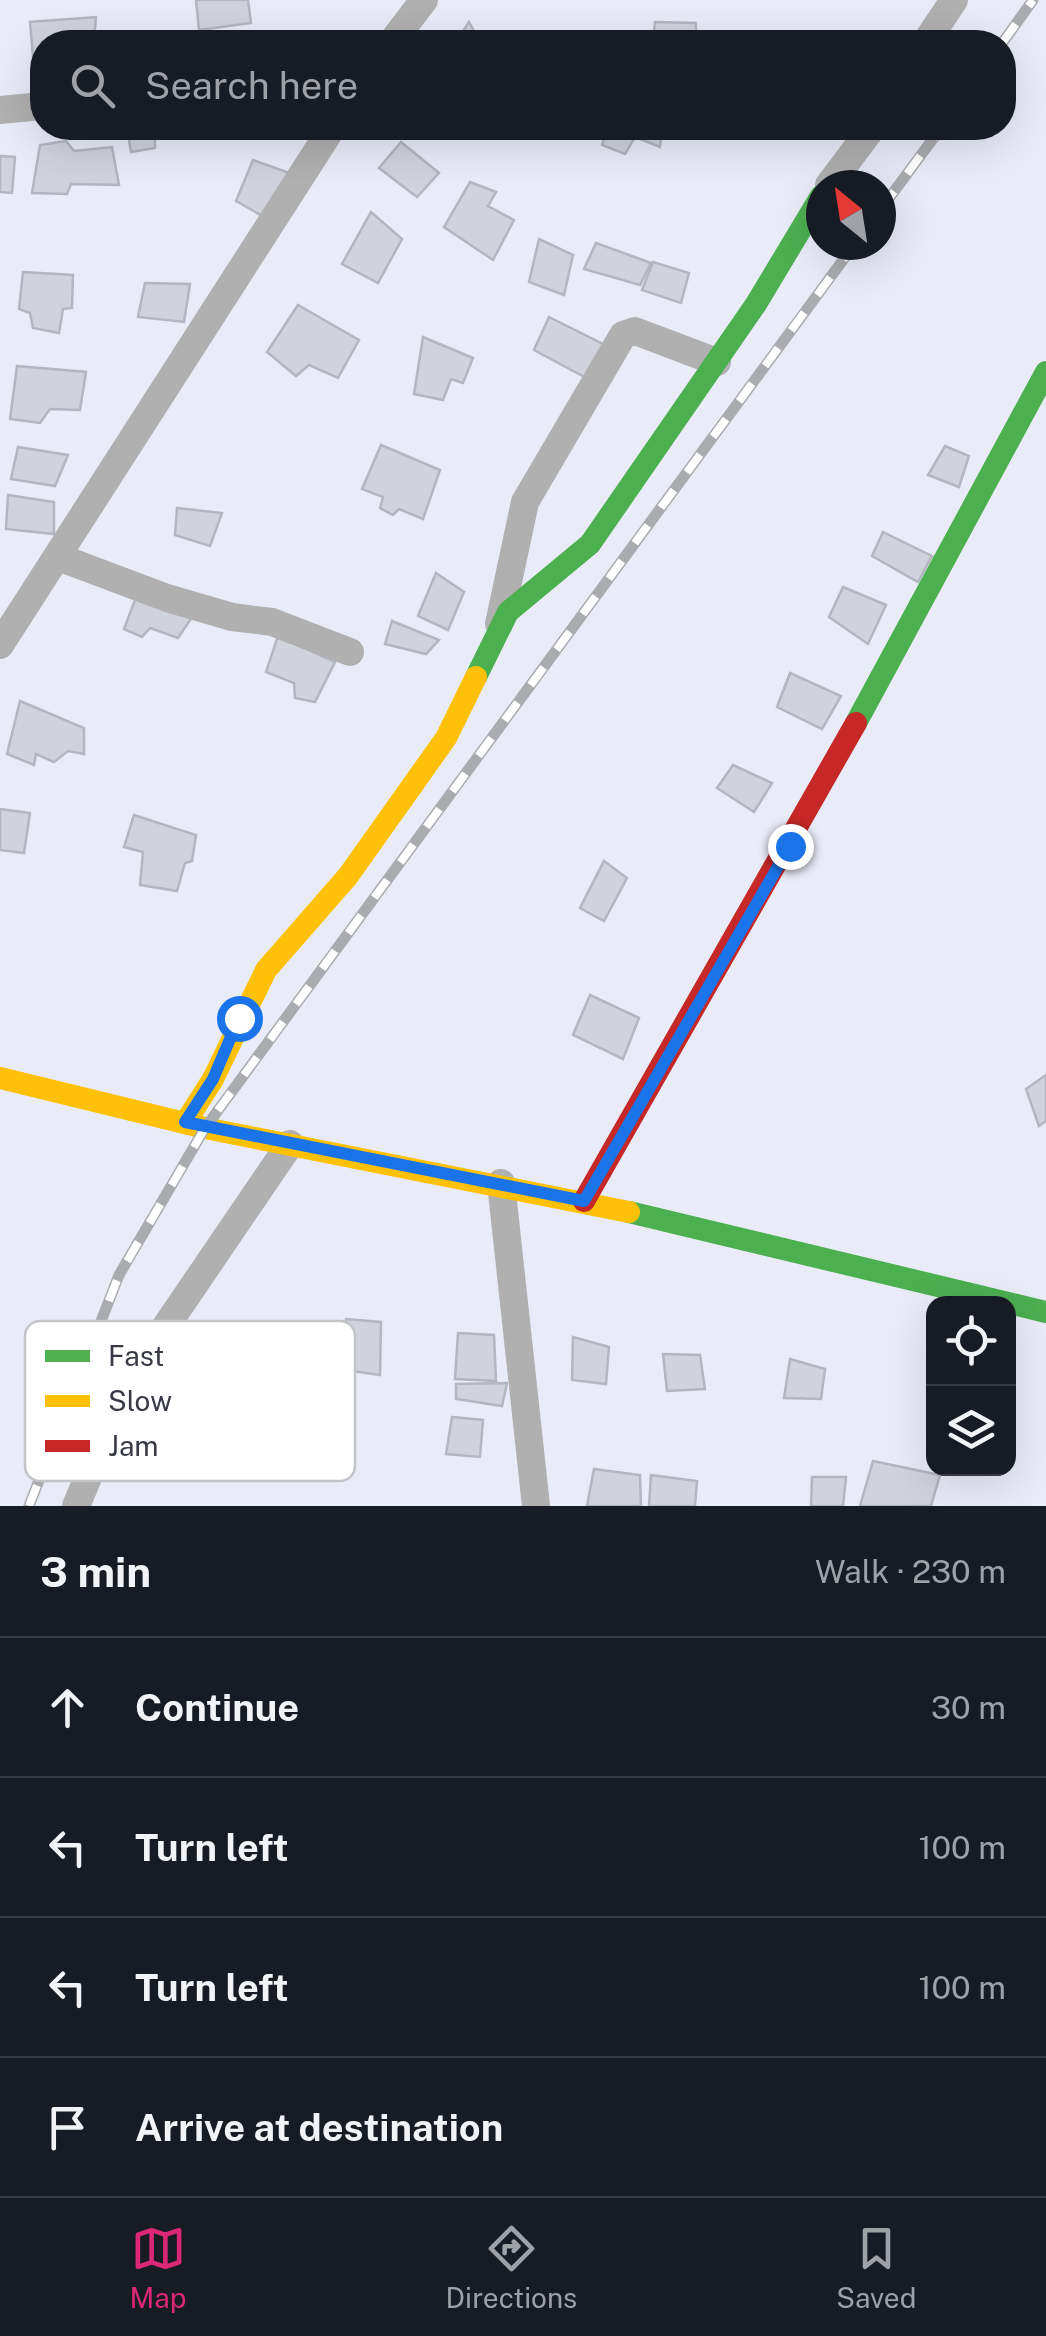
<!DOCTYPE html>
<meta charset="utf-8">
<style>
:root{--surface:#171b24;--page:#242831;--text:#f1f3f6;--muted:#9ea1a6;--line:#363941;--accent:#db2777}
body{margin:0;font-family:"Public Sans",sans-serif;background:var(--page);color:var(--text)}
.controls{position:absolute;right:30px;bottom:30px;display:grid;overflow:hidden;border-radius:20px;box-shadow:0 10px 40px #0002}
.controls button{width:90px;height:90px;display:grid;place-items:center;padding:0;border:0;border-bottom:2px solid var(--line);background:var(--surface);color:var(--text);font:50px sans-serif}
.compass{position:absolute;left:806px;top:170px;width:90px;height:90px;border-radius:50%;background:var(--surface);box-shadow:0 10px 40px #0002;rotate:330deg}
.stop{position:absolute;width:30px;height:30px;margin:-22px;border:8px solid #1a73e8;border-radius:50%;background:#fff}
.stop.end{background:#1a73e8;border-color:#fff;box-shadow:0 2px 10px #0008}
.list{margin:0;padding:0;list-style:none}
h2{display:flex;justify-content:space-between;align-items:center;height:130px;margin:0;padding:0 40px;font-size:42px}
h2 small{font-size:32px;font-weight:400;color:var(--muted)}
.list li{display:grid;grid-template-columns:65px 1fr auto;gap:30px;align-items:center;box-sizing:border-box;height:140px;padding:0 40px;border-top:2px solid var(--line)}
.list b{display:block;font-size:38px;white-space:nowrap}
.list em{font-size:32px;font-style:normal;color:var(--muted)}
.icon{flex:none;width:55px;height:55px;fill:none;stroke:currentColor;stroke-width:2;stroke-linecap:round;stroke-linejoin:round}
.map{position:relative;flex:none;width:1046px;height:1506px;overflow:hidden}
.search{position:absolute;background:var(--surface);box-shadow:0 10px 40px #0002;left:30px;right:30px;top:30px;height:110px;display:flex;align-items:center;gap:25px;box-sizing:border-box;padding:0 35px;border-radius:40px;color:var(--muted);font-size:38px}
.sheet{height:690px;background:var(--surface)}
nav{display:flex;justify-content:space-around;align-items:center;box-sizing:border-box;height:140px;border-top:2px solid var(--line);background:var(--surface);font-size:28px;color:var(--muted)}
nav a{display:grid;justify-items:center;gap:5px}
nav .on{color:var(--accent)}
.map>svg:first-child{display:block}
</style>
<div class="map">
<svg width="1046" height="1506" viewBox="0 0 1046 1506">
<rect width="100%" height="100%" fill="#e9ecf7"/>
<!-- building -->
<g fill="#d0d3dc" stroke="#b3b6bf" stroke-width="2.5">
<polygon points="196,0 248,0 251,23 199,30"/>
<polygon points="96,17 94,42 42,42 42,68 34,68 30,22"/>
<polygon points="469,22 480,42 456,42"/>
<polygon points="655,22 696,23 696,42 653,42"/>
<polygon points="127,128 162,128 163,130 155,135 155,148 131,152"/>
<polygon points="607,128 662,128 660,147 635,137 625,154 602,145"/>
<polygon points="66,141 74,151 112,147 119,185 71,184 67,194 32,193 40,145"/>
<polygon points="401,142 439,173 417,197 379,168"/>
<polygon points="0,156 15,157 12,193 0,192"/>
<polygon points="253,160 292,174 266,218 236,201"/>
<polygon points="470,182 496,192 488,206 514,220 493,260 444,227"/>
<polygon points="371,212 402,239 378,283 342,264"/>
<polygon points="539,239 573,255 564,295 529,282"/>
<polygon points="596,243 651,263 640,285 584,269"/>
<polygon points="653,262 689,273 681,303 642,290"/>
<polygon points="23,272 73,275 72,308 63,309 59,333 33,328 30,313 19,309"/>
<polygon points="145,283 190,284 184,322 138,317"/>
<polygon points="298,305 359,340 338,378 309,365 296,376 267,352"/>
<polygon points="549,317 611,348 588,379 534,350"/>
<polygon points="423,337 473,358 463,383 451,379 443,400 414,394"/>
<polygon points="17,366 86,372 80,410 50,409 40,423 10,419"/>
<polygon points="381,445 440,470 423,519 399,509 393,515 380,508 383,497 362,489"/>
<polygon points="945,446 969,456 959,487 928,475"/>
<polygon points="18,447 68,455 55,486 11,479"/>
<polygon points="8,495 54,502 54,534 6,529"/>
<polygon points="177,508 222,513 210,546 175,535"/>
<polygon points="883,532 932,556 918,582 872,556"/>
<polygon points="436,573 464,592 448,630 418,616"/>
<polygon points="843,587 886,605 868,644 829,617"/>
<polygon points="138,592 194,614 178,638 150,628 142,637 124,629"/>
<polygon points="392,621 439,640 426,654 385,644"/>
<polygon points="278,636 335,662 315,702 295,698 294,683 266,672"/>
<polygon points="790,673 841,696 822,729 777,707"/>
<polygon points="20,701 84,728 84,754 68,751 54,762 36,754 34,765 7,754"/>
<polygon points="733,765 772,783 754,812 717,788"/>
<polygon points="0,809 30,813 24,853 0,850"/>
<polygon points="134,815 196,835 192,861 185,863 177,891 140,885 143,852 124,847"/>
<polygon points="604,861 627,878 604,921 580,908"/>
<polygon points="590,995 639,1018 623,1059 573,1035"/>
<polygon points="1046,1075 1046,1121 1039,1126 1026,1089"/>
<polygon points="346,1319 381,1322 380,1375 338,1369"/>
<polygon points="458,1333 494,1335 496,1381 455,1379"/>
<polygon points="573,1337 609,1347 606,1384 572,1380"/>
<polygon points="663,1354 700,1355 705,1389 667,1391"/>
<polygon points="790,1359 825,1369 821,1399 784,1398"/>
<polygon points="507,1383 502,1406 456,1399 456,1384"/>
<polygon points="452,1417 483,1420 480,1457 446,1454"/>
<polygon points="873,1461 940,1475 931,1506 860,1506"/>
<polygon points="594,1469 640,1475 641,1506 587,1506"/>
<polygon points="651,1475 697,1481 695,1506 649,1506"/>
<polygon points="812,1477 846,1477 843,1506 811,1506"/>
</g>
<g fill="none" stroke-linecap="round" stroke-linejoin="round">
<!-- street -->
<g stroke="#b0b0b0" stroke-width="28">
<polyline points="392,42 424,0"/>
<polyline points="926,42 954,0"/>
<polyline points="0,110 42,106"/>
<polyline points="829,185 872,128"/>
<polyline points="58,557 167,598 232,617 272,622 350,652"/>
<polyline points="499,624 525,502 623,335 635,331 717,362"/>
<polyline points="0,645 332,128"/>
<polyline points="501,1183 536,1506"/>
<polyline points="76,1506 128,1382 290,1144"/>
</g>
<!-- fast -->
<g stroke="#4caf50" stroke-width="22">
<polyline points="476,677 508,612 590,544 756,304 821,196"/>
<polyline points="856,723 1046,372"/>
<polyline points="629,1212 1046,1312"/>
</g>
<!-- slow -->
<g stroke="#ffc107" stroke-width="22">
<polyline points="0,1078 205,1128 629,1212"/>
<polyline points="185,1123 213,1079 266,970 348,876 446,738 476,677"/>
</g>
<!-- jam -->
<polyline stroke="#c62828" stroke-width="22" points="584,1201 856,723"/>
<!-- rail casing -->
<g stroke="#a9abae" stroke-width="11">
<g id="rail">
<polyline points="1003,42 1033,0"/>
<polyline points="881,209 941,128"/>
<polyline points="29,1506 119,1275 205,1128 854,245"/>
</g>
</g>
<!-- rail -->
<use href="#rail" stroke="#fff" stroke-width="8" stroke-dasharray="22" stroke-linecap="butt"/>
</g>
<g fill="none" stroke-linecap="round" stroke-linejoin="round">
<!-- route -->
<polyline stroke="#1a73e8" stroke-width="12" points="239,1018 213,1079 185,1122 584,1201 790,846"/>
</g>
<!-- legend -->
<rect x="25" y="1321" width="330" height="160" rx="15" fill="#fff" stroke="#c3c4c7" stroke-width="2.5"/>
<rect x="45" y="1350" width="45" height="12" fill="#4caf50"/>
<rect x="45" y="1395" width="45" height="12" fill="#ffc107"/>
<rect x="45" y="1440" width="45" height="12" fill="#c62828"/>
<g font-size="28" fill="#373a44">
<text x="108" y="1366">Fast</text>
<text x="108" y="1411">Slow</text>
<text x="108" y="1456">Jam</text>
</g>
</svg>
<div class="controls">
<button><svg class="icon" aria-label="locate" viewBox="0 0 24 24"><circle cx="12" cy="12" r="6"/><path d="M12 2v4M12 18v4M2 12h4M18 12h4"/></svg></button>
<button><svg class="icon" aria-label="layers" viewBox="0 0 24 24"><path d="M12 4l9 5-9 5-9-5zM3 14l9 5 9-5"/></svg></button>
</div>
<svg class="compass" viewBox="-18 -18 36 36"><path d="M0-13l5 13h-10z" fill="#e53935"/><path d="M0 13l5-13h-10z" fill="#9ea1a6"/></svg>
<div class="stop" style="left:239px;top:1018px"></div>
<div class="stop end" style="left:790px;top:846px"></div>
<div class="search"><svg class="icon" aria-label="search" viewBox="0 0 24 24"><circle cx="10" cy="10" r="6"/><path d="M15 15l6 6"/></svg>Search here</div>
</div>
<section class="sheet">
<h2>3 min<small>Walk · 230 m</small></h2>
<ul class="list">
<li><svg class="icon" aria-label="ahead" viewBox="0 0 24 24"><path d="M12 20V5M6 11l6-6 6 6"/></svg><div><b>Continue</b></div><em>30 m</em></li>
<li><svg class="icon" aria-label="left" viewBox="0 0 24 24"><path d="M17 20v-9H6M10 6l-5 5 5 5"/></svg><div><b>Turn left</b></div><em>100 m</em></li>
<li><svg class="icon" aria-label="left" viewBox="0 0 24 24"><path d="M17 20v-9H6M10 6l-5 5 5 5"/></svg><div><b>Turn left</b></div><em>100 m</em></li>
<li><svg class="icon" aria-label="arrive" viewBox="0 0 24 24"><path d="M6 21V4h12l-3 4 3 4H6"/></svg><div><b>Arrive at destination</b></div></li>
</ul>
</section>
<nav>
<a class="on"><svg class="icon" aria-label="map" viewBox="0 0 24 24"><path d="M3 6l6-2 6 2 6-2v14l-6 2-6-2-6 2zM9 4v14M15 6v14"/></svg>Map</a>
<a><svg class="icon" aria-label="directions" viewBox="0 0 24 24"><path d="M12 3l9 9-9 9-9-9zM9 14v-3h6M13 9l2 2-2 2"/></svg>Directions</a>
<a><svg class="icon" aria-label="saved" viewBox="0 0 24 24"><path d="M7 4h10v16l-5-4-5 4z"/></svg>Saved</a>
</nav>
